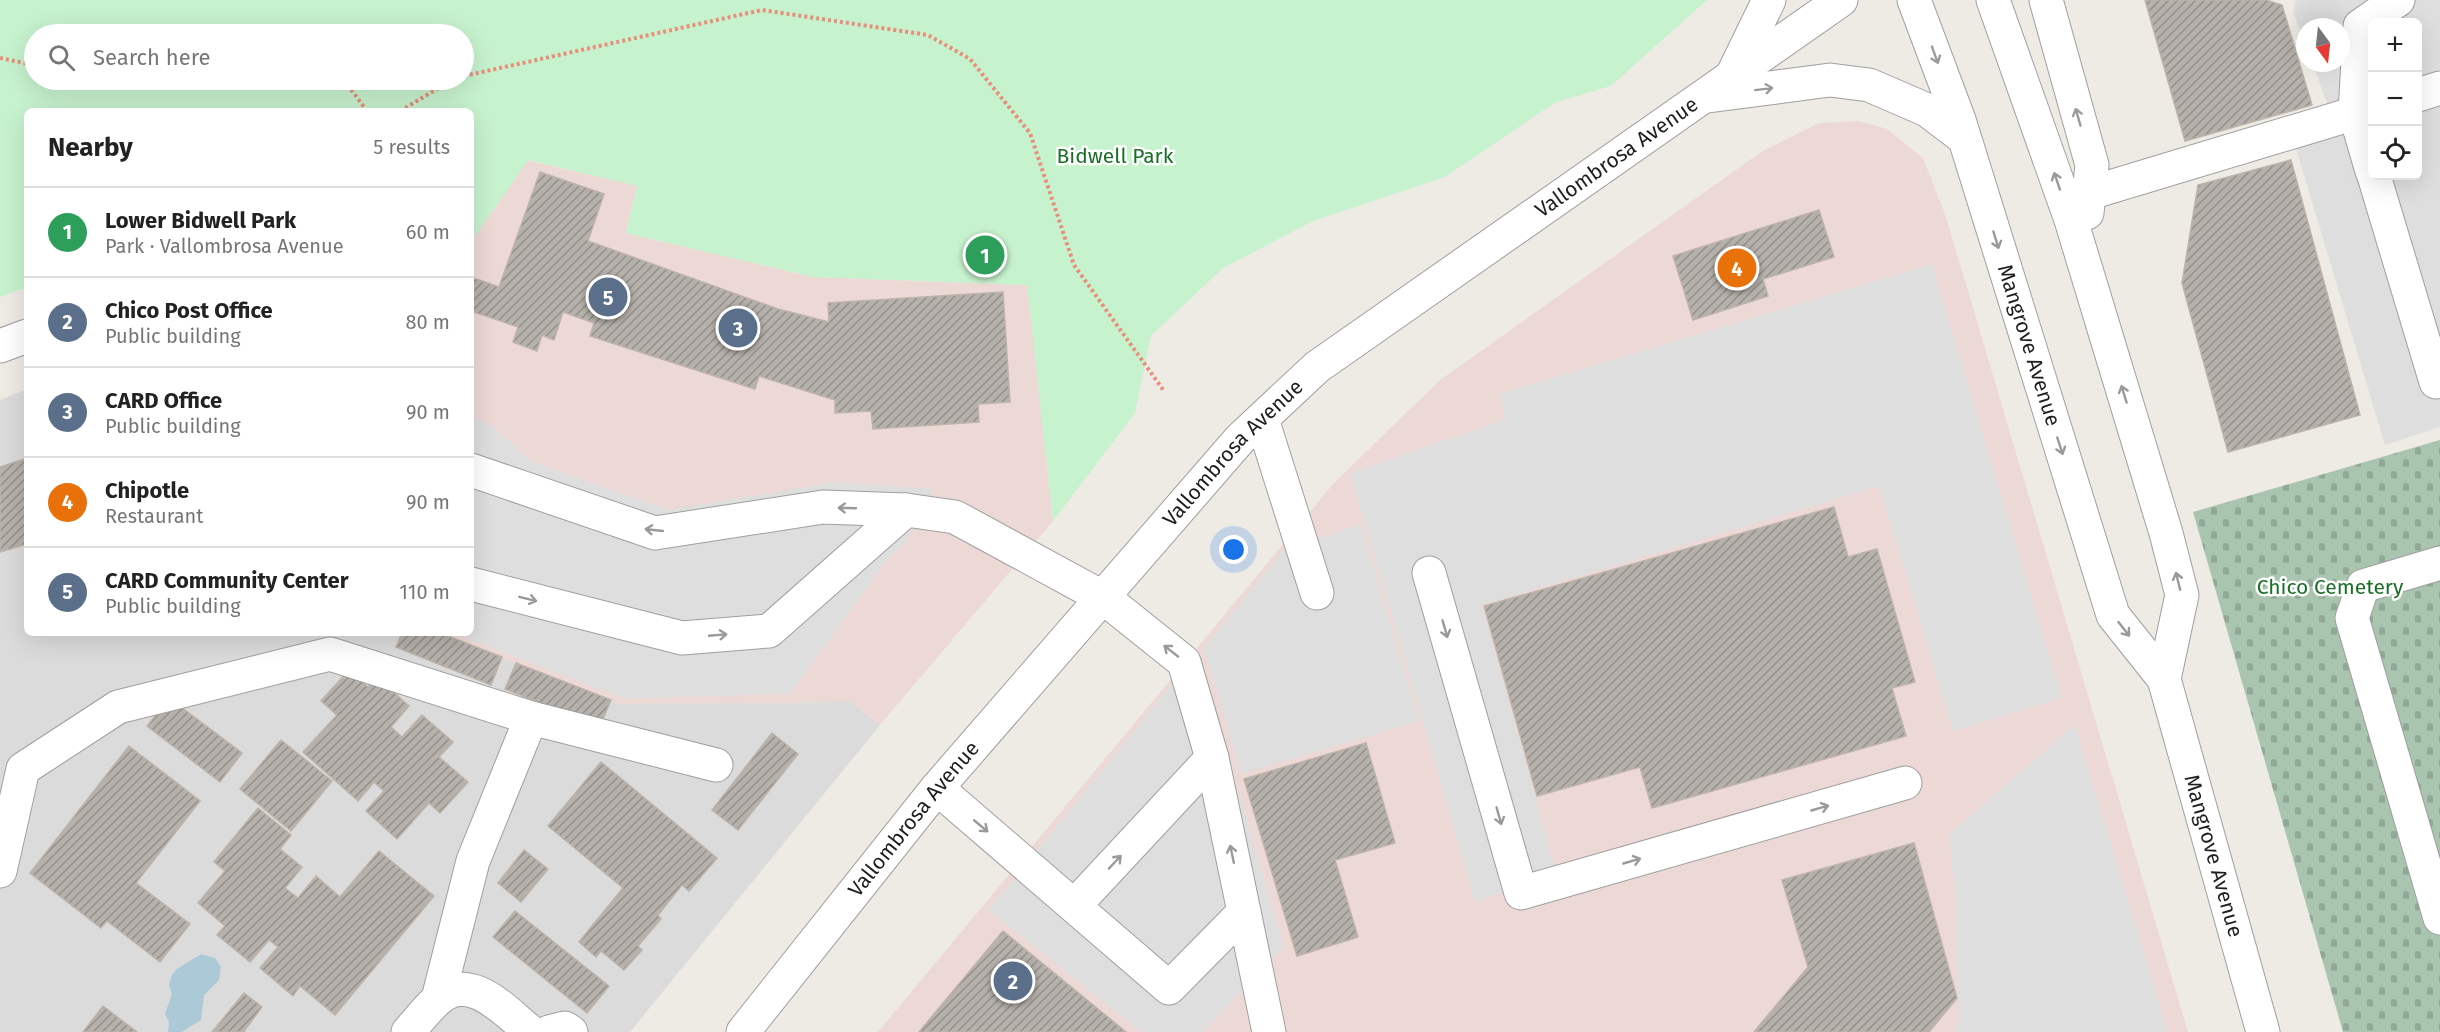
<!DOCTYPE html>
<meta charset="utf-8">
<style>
:root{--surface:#fff;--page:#f2f2f2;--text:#222;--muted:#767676;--line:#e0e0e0;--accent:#b32319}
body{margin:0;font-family:"Fira Sans",sans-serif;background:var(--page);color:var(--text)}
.controls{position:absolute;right:18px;top:18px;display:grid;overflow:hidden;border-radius:9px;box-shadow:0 6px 24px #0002}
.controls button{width:54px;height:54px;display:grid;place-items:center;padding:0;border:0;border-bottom:2px solid var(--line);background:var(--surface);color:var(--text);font:30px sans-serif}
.compass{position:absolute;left:2296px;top:18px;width:54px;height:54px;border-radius:50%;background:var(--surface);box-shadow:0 6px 24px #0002;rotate:165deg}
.you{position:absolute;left:1234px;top:550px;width:21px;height:21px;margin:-15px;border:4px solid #fff;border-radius:50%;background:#1a73e8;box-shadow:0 0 0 9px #1a73e833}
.badge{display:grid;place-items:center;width:39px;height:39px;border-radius:50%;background:var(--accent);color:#fff;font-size:20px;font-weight:700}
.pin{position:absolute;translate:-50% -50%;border:3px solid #fff;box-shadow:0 2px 6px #0006}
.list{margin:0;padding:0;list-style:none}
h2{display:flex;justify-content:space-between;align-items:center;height:78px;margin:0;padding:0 24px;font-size:26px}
h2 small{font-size:20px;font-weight:400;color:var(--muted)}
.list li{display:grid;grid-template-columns:39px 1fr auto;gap:18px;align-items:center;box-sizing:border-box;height:90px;padding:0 24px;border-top:2px solid var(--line)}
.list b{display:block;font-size:22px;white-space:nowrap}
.list p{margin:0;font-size:20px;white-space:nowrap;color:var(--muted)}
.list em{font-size:20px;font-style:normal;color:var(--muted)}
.icon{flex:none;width:33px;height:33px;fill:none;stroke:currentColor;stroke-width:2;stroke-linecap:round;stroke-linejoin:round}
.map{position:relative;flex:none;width:2440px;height:1032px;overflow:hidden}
.search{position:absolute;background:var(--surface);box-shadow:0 6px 24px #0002;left:24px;top:24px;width:450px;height:66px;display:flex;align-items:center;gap:15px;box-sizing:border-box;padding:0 21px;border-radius:33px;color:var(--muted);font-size:22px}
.panel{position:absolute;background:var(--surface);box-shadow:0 6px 24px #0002;left:24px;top:108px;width:450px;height:528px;border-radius:9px}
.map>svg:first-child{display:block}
</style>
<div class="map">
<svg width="2440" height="1032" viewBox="0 0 2440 1032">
<defs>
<pattern id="cemetery-stones" width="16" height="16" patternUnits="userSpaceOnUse" patternTransform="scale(1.5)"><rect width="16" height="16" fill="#a9c4af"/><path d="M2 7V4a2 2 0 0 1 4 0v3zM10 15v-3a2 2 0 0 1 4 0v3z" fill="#91a896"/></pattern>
<pattern id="building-hatch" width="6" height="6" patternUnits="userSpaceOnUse" patternTransform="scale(1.5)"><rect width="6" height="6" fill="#b6b1ab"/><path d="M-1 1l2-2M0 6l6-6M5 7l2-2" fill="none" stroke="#938f8b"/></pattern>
</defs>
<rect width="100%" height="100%" fill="#eeebe5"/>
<!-- residential -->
<polygon fill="#dcdbdb" points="27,389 27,633 440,633 619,704 851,702 880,725 630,1032 0,1032 0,400"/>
<!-- commercial -->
<g fill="#ecd9d6">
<polygon points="1859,121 1887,129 1923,158 1946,217 2188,1032 878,1032 1333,484 1440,380 1761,152 1819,123"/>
<polygon points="527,160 637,186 626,233 813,277 1028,285 1053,521 880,725 851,702 619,704 440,633 471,633 471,242"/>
</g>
<!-- cemetery -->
<polygon fill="url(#cemetery-stones)" points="2440,440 2440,1032 2343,1032 2193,512"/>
<!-- park -->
<path fill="#c7f2ce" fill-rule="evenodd" d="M0 0H1707L1611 86 1556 102 1445 177 1313 221 1223 268 1151 336 1135 413 1053 521 1027 285 813 277 626 233 637 186 528 160 471 242V111H27V287L0 297ZM34 34H464V80H34Z"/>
<!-- parking -->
<g fill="#dedede" fill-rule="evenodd">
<path d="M2296 0H2440V427L2385 445 2289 125 2329 108 2312 63H2341V27H2305V44L2293 12ZM2372 22H2418V176H2372Z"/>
<polygon points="1932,264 2062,698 1953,731 1879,486 1482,605 1557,876 1475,901 1350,473 1506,419 1499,394"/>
<polygon points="471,416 491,425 532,462 669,510 836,482 933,489 904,544 887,560 790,694 624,698 453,633 471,633"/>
<polygon points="1361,524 1419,721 1241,774 1204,648 1282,552"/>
<polygon points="1198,652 1284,947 1203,1032 1141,1032 989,910"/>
<polygon points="2075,725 2168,1032 1955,1032 1959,1018 1955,894 1949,834"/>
</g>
<!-- water -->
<polygon fill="#abc9d6" points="201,954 215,958 221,967 219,980 204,995 201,1020 182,1032 168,1032 169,1022 165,1014 172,994 169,985 172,975 177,969"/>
<!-- building -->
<g fill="url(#building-hatch)" stroke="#bdb3a9" stroke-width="1.5">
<polygon points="2145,0 2266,0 2282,5 2312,105 2185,141"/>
<polygon points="2291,160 2360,415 2228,452 2182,283 2198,185"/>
<polygon points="540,172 604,194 588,241 778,309 829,322 828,303 1003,292 1010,402 978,404 979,422 873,429 871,411 835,413 835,400 759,376 755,389 590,336 594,323 563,312 554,340 542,335 537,351 513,342 518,327 471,311 471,277 499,287"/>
<polygon points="1819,210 1834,257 1763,279 1768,296 1693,320 1673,256"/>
<polygon points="27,458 27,544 0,552 0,467"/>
<polygon points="1834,507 1848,557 1877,549 1915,682 1892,688 1906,736 1652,808 1640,767 1537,796 1484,606"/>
<polygon points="402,633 440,633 502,657 491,685 396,647"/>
<polygon points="516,663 611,700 600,726 505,689"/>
<polygon points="349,670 368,687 377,677 409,706 391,727 402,737 422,715 453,742 439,757 468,782 440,813 429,803 397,839 366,811 384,791 374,782 358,801 303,752 337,715 321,701"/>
<polygon points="169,698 242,753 220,782 147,726"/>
<polygon points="772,733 798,754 738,830 712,810"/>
<polygon points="281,740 332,781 291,831 240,789"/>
<polygon points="1366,743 1395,843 1335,860 1358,937 1297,956 1244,779"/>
<polygon points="129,746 200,801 136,883 190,924 160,962 107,921 101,928 30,873"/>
<polygon points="601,762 717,858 689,891 682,885 658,915 661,919 638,946 642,950 624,970 601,951 596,957 579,942 623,888 548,826"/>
<polygon points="258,808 291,835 280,849 302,867 285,888 298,898 316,876 340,897 379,851 434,896 335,1015 300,986 293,996 260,968 278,947 269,940 250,962 217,935 225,926 198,903 225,871 214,862"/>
<polygon points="1914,843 1957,998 1929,1032 1754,1032 1808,967 1782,880"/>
<polygon points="524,850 548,869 521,902 498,883"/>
<polygon points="515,911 609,986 587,1013 493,937"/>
<polygon points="1003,931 1126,1032 919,1032"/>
<polygon points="244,993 262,1007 244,1031 245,1032 212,1032"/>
<polygon points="103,1006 137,1032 83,1032"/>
</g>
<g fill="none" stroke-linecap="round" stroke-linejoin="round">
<!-- minor casing -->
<g stroke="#9f9f9f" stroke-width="35">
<g id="minor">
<path id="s1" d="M1914 0 1959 120 2113 615 2164 679 2263 1032"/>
<polyline points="1993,0 2071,220 2166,533 2182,595 2164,679"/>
<polyline points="2046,0 2092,165 2087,213"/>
<polyline points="1733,74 1769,0"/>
<polyline points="2418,95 2440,88"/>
<polyline points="1708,96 1830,80 1869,85 1927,110 1964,138"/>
<polyline points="2372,171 2355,113 2360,26 2398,0"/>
<polyline points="2374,176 2436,382 2440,381"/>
<polyline points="2090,193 2372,108"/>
<polyline points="0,346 27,336"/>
<polyline points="1262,419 1317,593"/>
<polyline points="471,470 655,533 823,507 906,510 955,517 1104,598 1184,662 1212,758 1269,1032"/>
<polyline points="2440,563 2363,586 2352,618 2440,918"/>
<polyline points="1429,573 1521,893 1905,783"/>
<polyline points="471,584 682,638 769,631 906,510"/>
<polyline points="937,788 1169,988 1244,912"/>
<polyline points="0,871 23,769 118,707 330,654 531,718 716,765"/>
<polyline points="1075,905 1212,758"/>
<polyline points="438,999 473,861 531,718"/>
<path d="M408 1032C417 1022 426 1010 436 1001 470 969 504 1011 531 1032"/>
<polyline points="549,1032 565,1028 571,1032"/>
<path id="s2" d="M743 1032 937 788 1240 439 1317 367 1841 0"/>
</g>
</g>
<!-- path -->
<g stroke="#e88e7b" stroke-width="4" stroke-dasharray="3 3" stroke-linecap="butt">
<polyline points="0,58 34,65"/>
<polyline points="464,76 762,10 928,35 970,59 1030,133 1074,265 1164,391"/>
<polyline points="344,80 367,111"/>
<polyline points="400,111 452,80"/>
</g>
<!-- minor -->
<use href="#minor" stroke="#fff" stroke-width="33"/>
</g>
<!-- one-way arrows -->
<defs><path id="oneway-shaft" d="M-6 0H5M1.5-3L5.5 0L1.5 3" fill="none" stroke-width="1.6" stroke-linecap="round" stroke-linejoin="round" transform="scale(1.5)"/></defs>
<g stroke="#9a9a9a">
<use href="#oneway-shaft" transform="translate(1935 55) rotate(70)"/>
<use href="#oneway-shaft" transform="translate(1764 89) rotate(-7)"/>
<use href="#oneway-shaft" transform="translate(2078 117) rotate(-106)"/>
<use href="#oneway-shaft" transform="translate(2057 181) rotate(-109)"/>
<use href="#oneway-shaft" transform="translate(1996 240) rotate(73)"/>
<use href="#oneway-shaft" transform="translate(2124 394) rotate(-107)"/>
<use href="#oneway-shaft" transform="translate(2060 446) rotate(72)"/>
<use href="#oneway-shaft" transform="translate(847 508) rotate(-178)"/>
<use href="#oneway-shaft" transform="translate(654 530) rotate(-174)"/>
<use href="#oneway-shaft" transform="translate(2178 581) rotate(-104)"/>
<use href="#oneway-shaft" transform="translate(528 599) rotate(14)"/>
<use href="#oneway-shaft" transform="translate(1445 629) rotate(74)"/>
<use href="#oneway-shaft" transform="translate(2124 629) rotate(52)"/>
<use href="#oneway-shaft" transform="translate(718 635) rotate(-5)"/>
<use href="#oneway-shaft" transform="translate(1171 651) rotate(-142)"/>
<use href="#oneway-shaft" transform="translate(1820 808) rotate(-16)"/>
<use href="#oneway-shaft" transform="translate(1499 816) rotate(74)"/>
<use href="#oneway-shaft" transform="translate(981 826) rotate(40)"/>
<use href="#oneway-shaft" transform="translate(1232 854) rotate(-102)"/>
<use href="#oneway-shaft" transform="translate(1632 861) rotate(-16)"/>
<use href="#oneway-shaft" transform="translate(1115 862) rotate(-47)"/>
</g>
<g text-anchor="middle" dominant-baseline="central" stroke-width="5" stroke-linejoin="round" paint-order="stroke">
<!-- park labels -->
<g font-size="21" fill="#196f26" stroke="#fff">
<text x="1115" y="156">Bidwell Park</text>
<text x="2330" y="587">Chico Cemetery</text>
</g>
<!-- street labels -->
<g font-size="21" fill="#1e1e1e" stroke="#fff">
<text stroke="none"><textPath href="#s2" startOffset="1245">Vallombrosa Avenue</textPath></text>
<text stroke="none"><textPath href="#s1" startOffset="364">Mangrove Avenue</textPath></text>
<text stroke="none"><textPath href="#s2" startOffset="759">Vallombrosa Avenue</textPath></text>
<text stroke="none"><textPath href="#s2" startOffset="273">Vallombrosa Avenue</textPath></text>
<text stroke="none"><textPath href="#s1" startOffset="912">Mangrove Avenue</textPath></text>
</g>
</g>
</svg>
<div class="controls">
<button>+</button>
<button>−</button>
<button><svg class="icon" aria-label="locate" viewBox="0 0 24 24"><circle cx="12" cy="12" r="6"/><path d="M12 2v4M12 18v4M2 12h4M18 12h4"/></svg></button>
</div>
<svg class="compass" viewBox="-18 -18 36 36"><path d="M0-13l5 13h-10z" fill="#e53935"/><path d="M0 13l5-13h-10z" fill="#767676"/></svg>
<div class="you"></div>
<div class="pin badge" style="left:985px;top:255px;background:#2e9e5b">1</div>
<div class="pin badge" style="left:1013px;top:981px;background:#5c6f8a">2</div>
<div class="pin badge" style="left:738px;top:328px;background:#5c6f8a">3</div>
<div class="pin badge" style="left:1737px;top:268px;background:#e8710a">4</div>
<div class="pin badge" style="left:608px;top:297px;background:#5c6f8a">5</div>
<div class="search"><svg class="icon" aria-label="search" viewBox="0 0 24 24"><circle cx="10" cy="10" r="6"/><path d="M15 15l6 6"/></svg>Search here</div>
<section class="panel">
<h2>Nearby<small>5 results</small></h2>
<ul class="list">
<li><span class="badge" style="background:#2e9e5b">1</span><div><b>Lower Bidwell Park</b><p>Park · Vallombrosa Avenue</p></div><em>60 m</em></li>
<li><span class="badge" style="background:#5c6f8a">2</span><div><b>Chico Post Office</b><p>Public building</p></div><em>80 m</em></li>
<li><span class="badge" style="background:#5c6f8a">3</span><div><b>CARD Office</b><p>Public building</p></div><em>90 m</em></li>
<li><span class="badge" style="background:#e8710a">4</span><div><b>Chipotle</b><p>Restaurant</p></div><em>90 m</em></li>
<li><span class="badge" style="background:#5c6f8a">5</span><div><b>CARD Community Center</b><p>Public building</p></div><em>110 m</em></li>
</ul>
</section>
</div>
